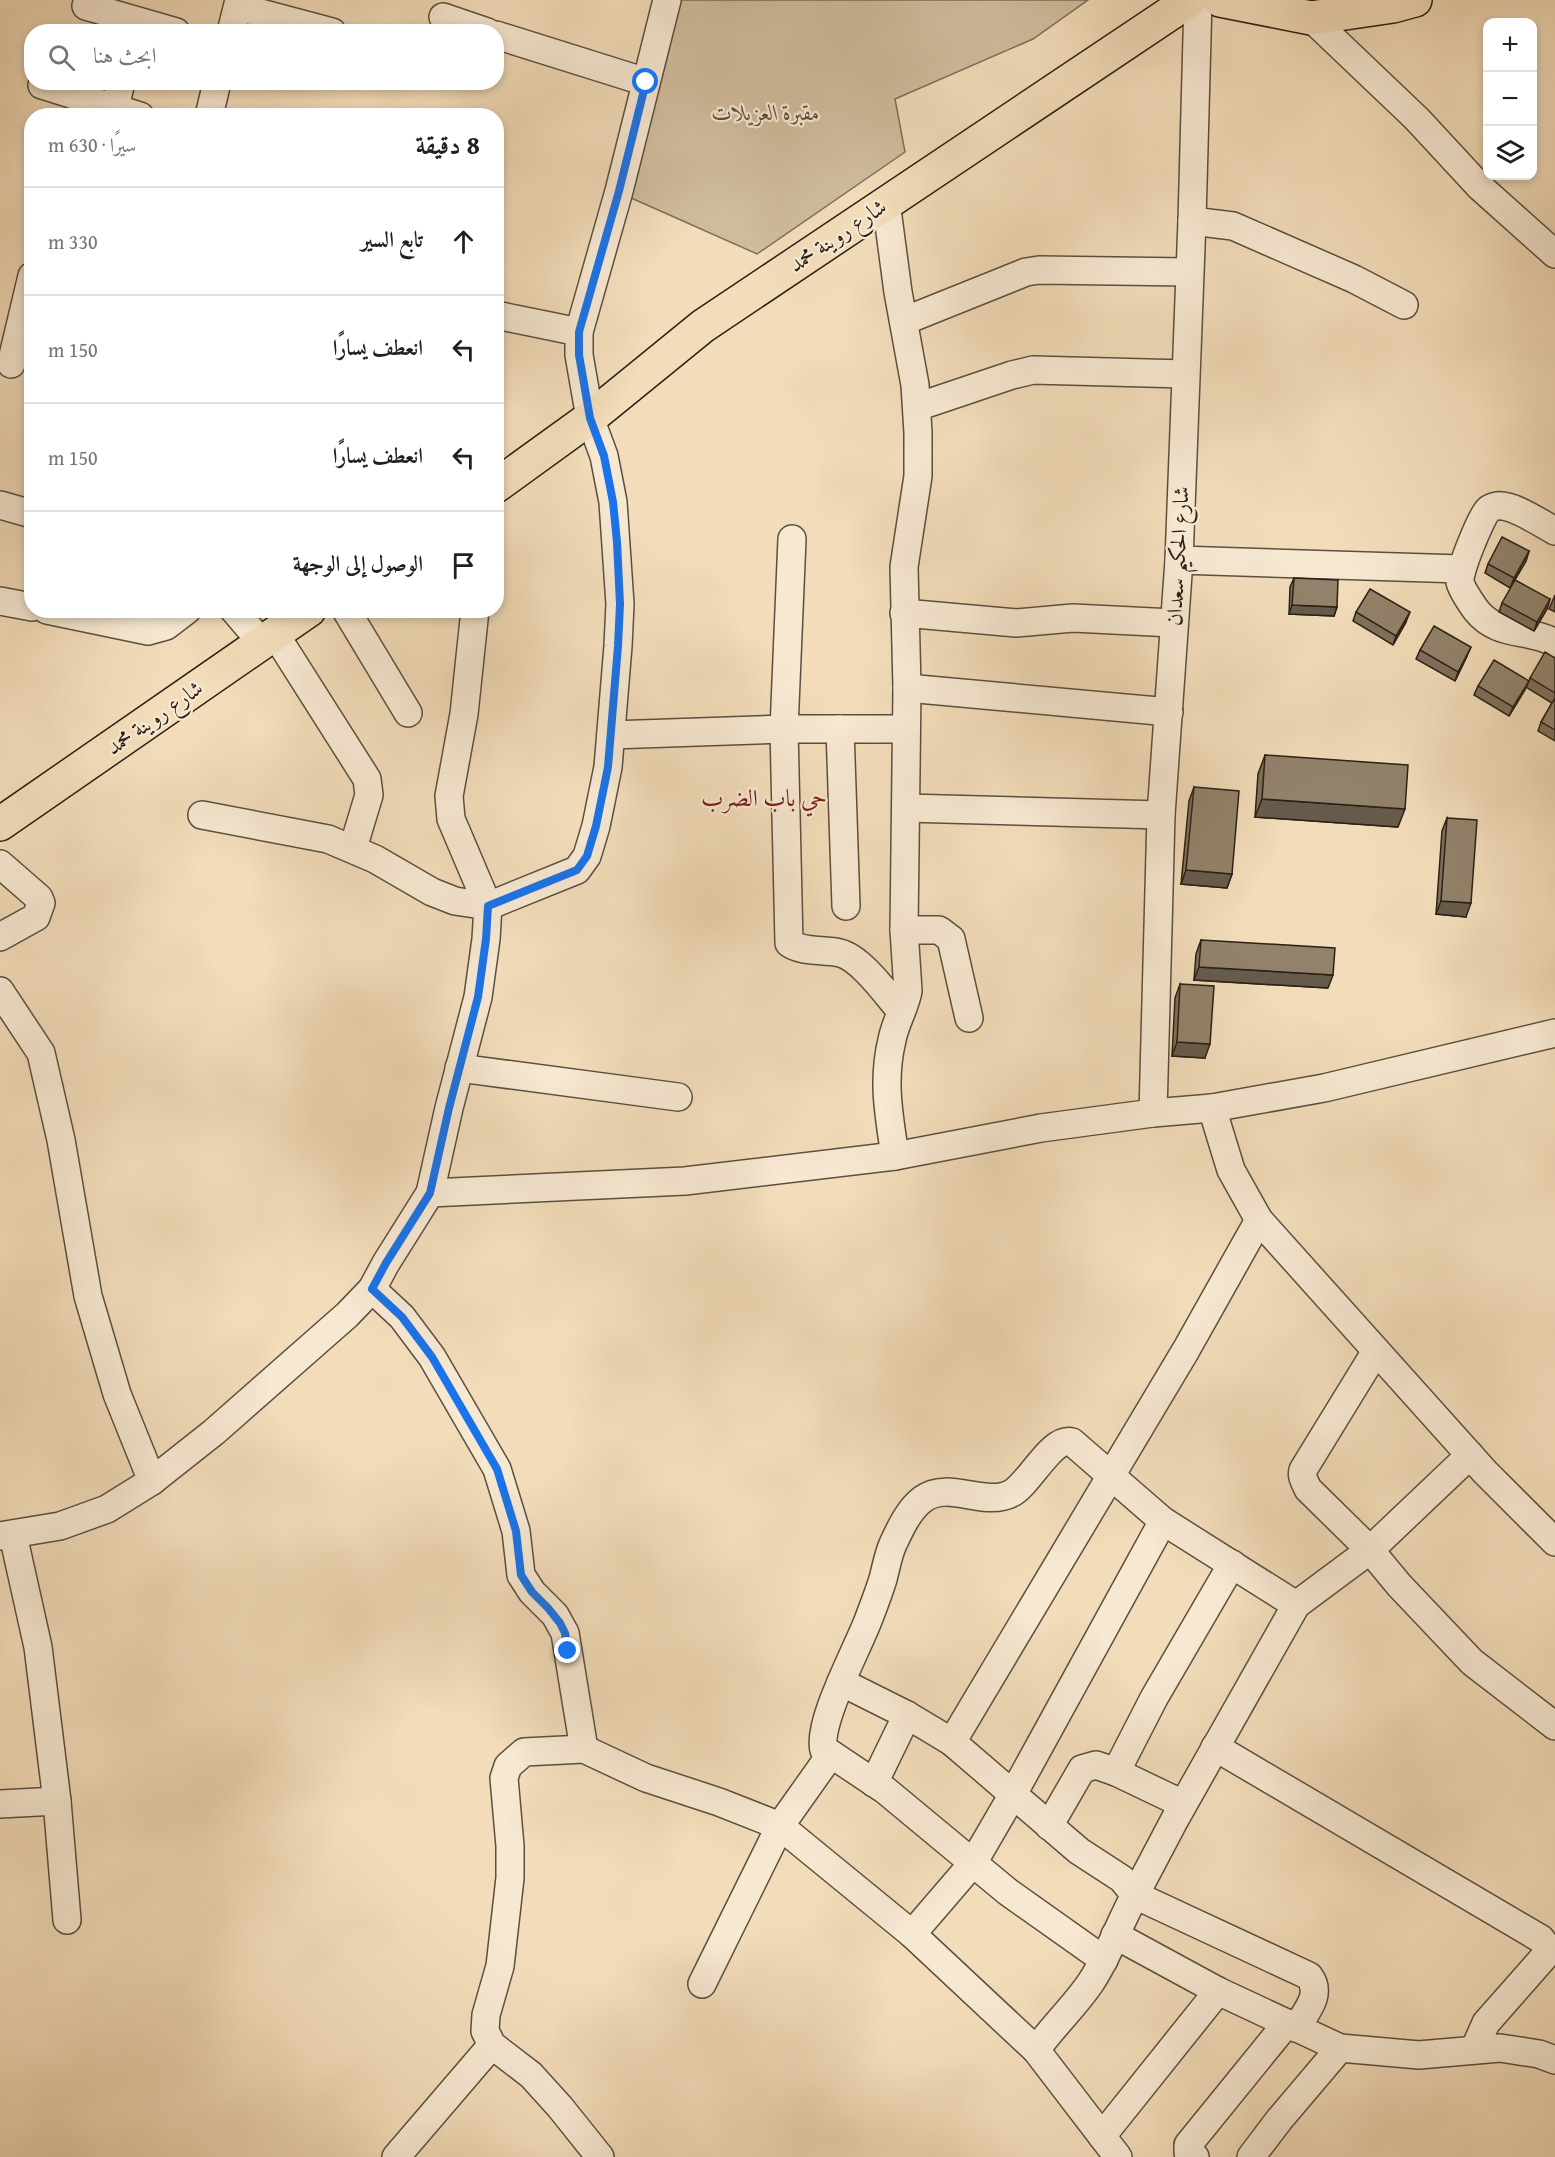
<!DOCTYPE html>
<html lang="ar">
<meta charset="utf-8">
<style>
:root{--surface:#fff;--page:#f2f2f2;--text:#202124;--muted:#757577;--line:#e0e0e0}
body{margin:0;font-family:"Gentium Book Plus",Amiri,serif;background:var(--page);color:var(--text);direction:rtl}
.controls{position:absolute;right:18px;top:18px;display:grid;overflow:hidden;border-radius:12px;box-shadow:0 3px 9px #0003}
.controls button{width:54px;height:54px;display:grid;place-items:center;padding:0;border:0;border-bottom:2px solid var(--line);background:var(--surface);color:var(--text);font:30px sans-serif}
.stop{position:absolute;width:18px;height:18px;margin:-14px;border:4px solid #1a73e8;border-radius:50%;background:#fff}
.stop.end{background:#1a73e8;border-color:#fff;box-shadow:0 2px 6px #0008}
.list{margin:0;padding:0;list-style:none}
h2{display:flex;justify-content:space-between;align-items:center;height:78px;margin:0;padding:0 24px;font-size:26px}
h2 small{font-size:20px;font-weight:400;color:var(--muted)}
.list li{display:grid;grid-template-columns:39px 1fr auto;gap:18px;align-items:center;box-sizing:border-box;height:108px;padding:0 24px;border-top:2px solid var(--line)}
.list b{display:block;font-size:22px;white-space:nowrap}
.list em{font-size:20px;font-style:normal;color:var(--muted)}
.icon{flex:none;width:33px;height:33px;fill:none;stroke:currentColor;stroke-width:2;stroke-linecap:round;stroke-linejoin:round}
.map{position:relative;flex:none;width:1555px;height:2157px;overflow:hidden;direction:ltr}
.search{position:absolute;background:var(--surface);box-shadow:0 3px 9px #0003;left:24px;top:24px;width:480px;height:66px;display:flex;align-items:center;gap:15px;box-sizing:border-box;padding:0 21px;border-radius:24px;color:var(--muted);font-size:22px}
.panel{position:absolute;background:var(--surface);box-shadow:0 3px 9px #0003;left:24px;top:108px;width:480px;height:510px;border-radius:24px;direction:rtl}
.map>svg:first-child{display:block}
</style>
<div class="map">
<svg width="1555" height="2157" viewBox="0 0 1555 2157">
<rect width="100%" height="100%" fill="#f2dcb9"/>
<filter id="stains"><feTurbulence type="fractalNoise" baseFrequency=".00333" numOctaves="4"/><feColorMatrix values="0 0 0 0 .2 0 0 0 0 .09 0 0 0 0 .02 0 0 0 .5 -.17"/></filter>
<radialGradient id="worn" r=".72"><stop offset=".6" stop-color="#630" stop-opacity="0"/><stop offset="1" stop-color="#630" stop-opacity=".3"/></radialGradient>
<!-- green -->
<polygon fill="#d0bc9d" stroke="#7c6e5a" stroke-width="1.5" points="680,0 1088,0 1033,39 895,99 905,152 757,254 629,197"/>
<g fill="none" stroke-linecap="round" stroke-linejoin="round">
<!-- minor casing -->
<g stroke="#5b4f3f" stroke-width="30">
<g id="minor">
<polyline points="86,6 176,32"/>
<polyline points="238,7 332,32"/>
<polyline points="443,17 487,32"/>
<polyline points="1311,18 1417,119 1480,187 1555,254"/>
<polyline points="231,32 239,0"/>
<polyline points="496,35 646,82"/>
<polyline points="42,85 140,116"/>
<polyline points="113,116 121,82"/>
<polyline points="209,116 217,82"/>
<polyline points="886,202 898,292 915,385 918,433 918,476 904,567 907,688 904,930 939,930 951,939 969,1018"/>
<polyline points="1192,221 1233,226 1354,279 1404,305"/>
<polyline points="496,315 579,332"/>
<polyline points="904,321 1026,272 1039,270 1189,272"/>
<polyline points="11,364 32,276"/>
<polyline points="917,407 1012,375 1033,370 1185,374"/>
<polyline points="0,505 32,514"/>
<path d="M1555 531C1540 523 1513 504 1497 506 1493 507 1491 507 1488 510 1481 517 1458 573 1460 582 1462 590 1471 603 1476 610 1498 638 1529 628 1555 643"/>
<path d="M792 539 784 729 789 943C803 953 824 949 840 953 861 958 887 995 901 1011"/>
<polyline points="1179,560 1461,569"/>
<polyline points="0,601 32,607"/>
<polyline points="47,610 148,631 166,626 187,610"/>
<polyline points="234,610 262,643"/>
<polyline points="346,610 408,713"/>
<polyline points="904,613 1016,623 1073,618 1173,623"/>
<polyline points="275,634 367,779 369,795 353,848"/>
<polyline points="907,688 1169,712"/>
<polyline points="840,729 846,906"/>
<polyline points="611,735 784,729 906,729"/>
<polyline points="906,808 1161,815"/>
<polyline points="202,815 328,839 375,859 432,892 455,901 488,906 577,870 587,856 596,826 608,767 618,646 620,604 613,502 604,456 590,418 579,355 579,332 619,191 667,0"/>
<polyline points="0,864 39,898 41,903 36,917 0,937"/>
<polyline points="0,991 41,1053 61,1140 88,1296 117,1394 152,1481"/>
<polyline points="459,1068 678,1097"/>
<polyline points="1212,1108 1231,1170 1259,1220 1485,1472 1555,1542"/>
<polyline points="1153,1113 1161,815 1179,560 1192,221 1198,0"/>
<path d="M895 1156C889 1115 882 1081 892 1040 895 1023 905 1008 908 991L904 930"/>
<polyline points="430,1193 685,1181 895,1156 1041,1128 1153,1113 1212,1108 1324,1088 1555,1033"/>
<polyline points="372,1289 402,1317 432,1357 497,1469 516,1531 521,1575 532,1592 555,1615 565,1633 584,1749"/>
<path d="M1376 1351 1303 1470C1301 1477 1305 1482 1308 1489L1370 1550 1399 1585 1472 1662 1555 1726"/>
<polyline points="13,1535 38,1647 57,1801 67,1920"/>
<polyline points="0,1536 60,1526 107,1509 152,1481 214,1432 347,1315 372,1289 386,1263 430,1193 449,1108 478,997 486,939 488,906 451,819 449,796 464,714 475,610"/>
<path d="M841 1682 907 1715 952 1742 1079 1851 1122 1879 1135 1895C1119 1924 1109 1955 1091 1982 1075 2006 1053 2026 1036 2050"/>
<polyline points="952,1742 1186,1350 1259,1220"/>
<polyline points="1215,1747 1541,1939 1547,1947 1545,1956 1486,2023 1474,2050"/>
<path d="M831 1754 824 1750C816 1724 859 1646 869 1618 874 1605 879 1592 883 1579 886 1568 888 1555 893 1544 900 1529 909 1509 923 1499 949 1480 985 1508 1012 1493 1030 1483 1052 1436 1072 1442L1163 1521 1296 1605"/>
<polyline points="1116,1772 1183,1804"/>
<polyline points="874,1783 907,1715"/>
<polyline points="0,1804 57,1801"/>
<polyline points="1049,1826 1082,1769 1096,1765 1116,1772 1154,1698 1232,1564"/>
<polyline points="912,1934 973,1863 1012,1796 1163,1521"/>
<polyline points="1115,1935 1218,1991 1340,2048 1419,2055 1500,2048 1539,2054 1555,2060"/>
<polyline points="702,1984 780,1826 831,1754 885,1790 1008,1892 1104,1960"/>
<path d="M1296 2028C1306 2012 1323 1994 1309 1976L1135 1895 1175 1819 1296 1605 1370 1550 1470 1455"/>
<polyline points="1102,2136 1218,1991"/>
<polyline points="396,2157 492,2045"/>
<polyline points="600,2157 560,2107 531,2075 492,2045 485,2031 486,2015 500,1966 510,1878 510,1846 504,1778 508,1766 524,1752 584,1749 646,1778 719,1802 780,1826 912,1934 1036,2050 1118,2157"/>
<polyline points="1195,2157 1188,2152 1188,2145 1287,2023"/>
<polyline points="1251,2157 1279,2120 1340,2048"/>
</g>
</g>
<!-- major casing -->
<g stroke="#292016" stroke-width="36">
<g id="major">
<polyline points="1220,0 1311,18 1393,6 1415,0"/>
<polyline points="496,486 590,418 703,326 1190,0"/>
<polyline points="0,824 309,610"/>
</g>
</g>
<!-- minor -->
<use href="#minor" stroke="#f7e8d2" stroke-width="27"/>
<!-- major -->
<use href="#major" stroke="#f2dcb9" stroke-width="33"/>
</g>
<!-- wall -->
<g fill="#7e705c" stroke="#292016" stroke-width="1.5">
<polygon points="1529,551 1526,561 1510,588 1485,573 1488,564"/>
<polygon points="1294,578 1337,607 1334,616 1289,614 1290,587"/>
<polygon points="1555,595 1555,612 1549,609"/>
<polygon points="1550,599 1547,609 1534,631 1499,612 1502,603"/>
<polygon points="1356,612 1406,622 1393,645 1353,621"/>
<polygon points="1420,650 1467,656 1455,681 1416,659"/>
<polygon points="1555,658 1555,741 1538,731 1541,722 1552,703 1526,687 1509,716 1474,695 1478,686 1529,681 1530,678"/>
<polygon points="1265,755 1398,827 1255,817 1258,774"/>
<polygon points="1194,787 1232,874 1227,888 1181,884 1189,801"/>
<polygon points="1447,818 1466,917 1436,914 1442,831"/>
<polygon points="1201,940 1328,988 1194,980 1196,954"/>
<polygon points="1180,984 1205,1058 1172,1056 1175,998"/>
</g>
<!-- shaded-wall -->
<g fill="#665b4b" stroke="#292016" stroke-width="1.5">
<polygon points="1529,551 1526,561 1510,588 1514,578"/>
<polygon points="1550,599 1547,609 1534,631 1537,622"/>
<polygon points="1292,605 1337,607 1334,616 1289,614"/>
<polygon points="1410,612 1406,622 1393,645 1396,636"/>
<polygon points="1471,647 1467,656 1455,681 1458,672"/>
<polygon points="1529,681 1525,690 1509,716 1513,707"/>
<polygon points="1262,799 1405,809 1398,827 1255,817"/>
<polygon points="1186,870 1232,874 1227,888 1181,884"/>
<polygon points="1441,901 1471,903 1466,917 1436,914"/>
<polygon points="1199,967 1333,975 1328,988 1194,980"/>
<polygon points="1177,1042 1210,1044 1205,1058 1172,1056"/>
</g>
<!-- building -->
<g fill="#92826b" stroke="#292016" stroke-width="1.5">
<polygon points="1502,537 1529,551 1514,578 1488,564"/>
<polygon points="1294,578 1338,580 1337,607 1292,605"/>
<polygon points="1515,580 1550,599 1537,622 1502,603"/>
<polygon points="1370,589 1410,612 1396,636 1356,612"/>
<polygon points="1434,626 1471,647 1458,672 1420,650"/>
<polygon points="1545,652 1555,658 1555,693 1530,678"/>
<polygon points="1494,660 1529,681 1513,707 1478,686"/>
<polygon points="1555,698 1555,730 1541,722"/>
<polygon points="1265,755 1408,765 1405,809 1262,799"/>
<polygon points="1194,787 1239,791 1232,874 1186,870"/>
<polygon points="1447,818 1477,820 1471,903 1441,901"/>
<polygon points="1201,940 1335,948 1333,975 1199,967"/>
<polygon points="1180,984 1214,986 1210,1044 1177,1042"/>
</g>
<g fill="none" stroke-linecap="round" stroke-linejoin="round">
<!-- route -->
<polyline stroke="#1a73e8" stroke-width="8" points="568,1651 565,1633 560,1623 548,1608 532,1592 521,1575 516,1531 497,1469 432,1357 402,1317 372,1289 386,1263 430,1193 449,1108 478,997 486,939 488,906 577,870 587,856 596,826 608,767 618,646 620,604 617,542 613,502 604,456 590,418 579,355 579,332 619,191 646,82"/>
</g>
<g text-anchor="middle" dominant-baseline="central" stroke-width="4.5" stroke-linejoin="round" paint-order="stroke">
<!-- park labels -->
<g font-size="22" font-style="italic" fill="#5b4f3e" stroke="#f7e8d2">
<text x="766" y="112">مقبرة العزيلات</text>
</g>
<!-- street labels -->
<g font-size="22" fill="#292016" stroke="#f7e8d2">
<text transform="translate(837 235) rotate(-34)">شارع روينة محمد</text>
<text transform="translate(1177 556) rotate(-87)">شارع الحكيم سعدان</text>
<text transform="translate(154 717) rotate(-35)">شارع روينة محمد</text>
</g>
<!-- neighbourhood labels -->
<g font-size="24" fill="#7a1f14" stroke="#f7e8d2">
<text x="764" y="797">حي باب الضرب</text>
</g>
</g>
<rect width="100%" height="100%" filter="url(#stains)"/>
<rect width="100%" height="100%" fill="url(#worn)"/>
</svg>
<div class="controls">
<button>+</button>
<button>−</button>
<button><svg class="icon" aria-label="layers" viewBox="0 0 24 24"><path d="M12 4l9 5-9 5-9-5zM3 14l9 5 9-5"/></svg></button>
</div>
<div class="stop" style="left:646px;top:82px"></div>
<div class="stop end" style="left:568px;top:1651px"></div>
<div class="search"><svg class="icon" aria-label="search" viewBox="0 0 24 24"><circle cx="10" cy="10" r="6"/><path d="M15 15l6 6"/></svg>ابحث هنا</div>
<section class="panel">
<h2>8 دقيقة<small>سيرًا · 630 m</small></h2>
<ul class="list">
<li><svg class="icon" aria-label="ahead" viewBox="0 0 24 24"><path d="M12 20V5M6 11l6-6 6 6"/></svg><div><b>تابع السير</b></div><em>330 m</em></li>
<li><svg class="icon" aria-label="left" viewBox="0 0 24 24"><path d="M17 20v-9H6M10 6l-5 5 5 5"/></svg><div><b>انعطف يسارًا</b></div><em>150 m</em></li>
<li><svg class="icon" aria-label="left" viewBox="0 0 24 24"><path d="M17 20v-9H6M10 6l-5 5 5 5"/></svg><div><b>انعطف يسارًا</b></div><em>150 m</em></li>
<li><svg class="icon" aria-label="arrive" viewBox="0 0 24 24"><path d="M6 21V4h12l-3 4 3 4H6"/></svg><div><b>الوصول إلى الوجهة</b></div></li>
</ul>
</section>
</div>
